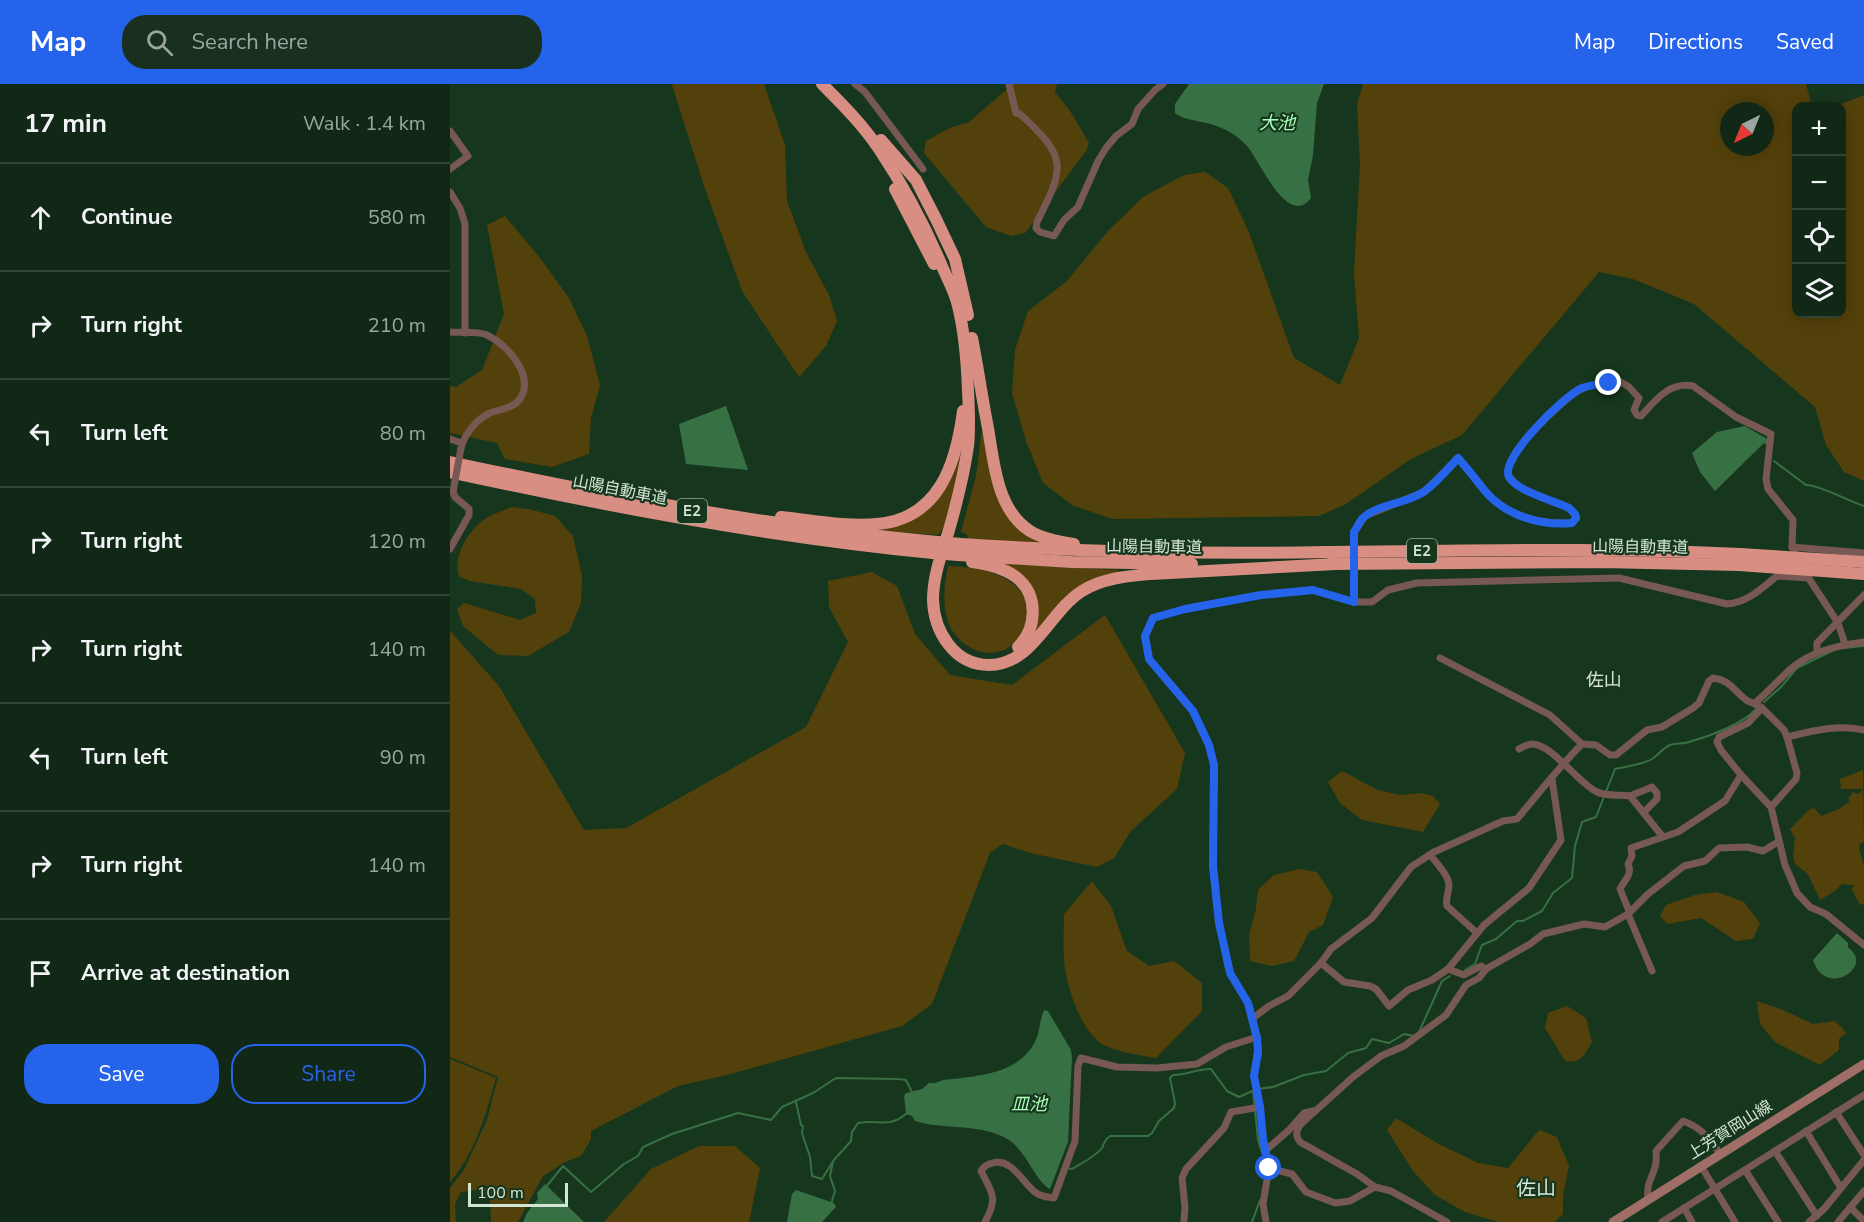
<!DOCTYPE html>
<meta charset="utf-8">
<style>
:root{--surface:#112816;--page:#1a301f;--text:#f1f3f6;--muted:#9ca6a1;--line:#304435;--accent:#2563eb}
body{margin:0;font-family:"Nunito Sans","Noto Sans JP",sans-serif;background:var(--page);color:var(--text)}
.controls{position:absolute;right:18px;top:18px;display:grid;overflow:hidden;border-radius:12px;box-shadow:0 3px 15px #0003}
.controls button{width:54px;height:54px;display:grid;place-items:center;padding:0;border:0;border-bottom:2px solid var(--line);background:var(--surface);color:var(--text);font:30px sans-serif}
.compass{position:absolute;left:1270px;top:18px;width:54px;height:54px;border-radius:50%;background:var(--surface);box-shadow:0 3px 15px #0003;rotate:223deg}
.scale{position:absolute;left:18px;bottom:15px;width:100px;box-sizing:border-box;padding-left:6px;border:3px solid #d3e5d5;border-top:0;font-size:16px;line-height:21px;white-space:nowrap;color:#d3e5d5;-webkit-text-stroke:4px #17361e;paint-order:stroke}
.stop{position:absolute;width:18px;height:18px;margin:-14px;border:4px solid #2563eb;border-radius:50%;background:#fff}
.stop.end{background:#2563eb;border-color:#fff;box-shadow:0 2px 6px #0008}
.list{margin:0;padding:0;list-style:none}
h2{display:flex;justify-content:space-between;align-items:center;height:78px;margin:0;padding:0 24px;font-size:26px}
h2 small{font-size:20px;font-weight:400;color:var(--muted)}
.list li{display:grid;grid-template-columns:39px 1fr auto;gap:18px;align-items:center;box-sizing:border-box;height:108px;padding:0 24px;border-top:2px solid var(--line)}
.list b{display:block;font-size:22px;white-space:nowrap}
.list em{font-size:20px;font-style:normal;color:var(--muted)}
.actions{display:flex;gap:12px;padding:18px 24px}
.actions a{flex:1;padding:14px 0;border:2px solid var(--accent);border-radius:24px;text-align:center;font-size:21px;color:var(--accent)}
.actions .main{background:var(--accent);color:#fff}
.icon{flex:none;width:33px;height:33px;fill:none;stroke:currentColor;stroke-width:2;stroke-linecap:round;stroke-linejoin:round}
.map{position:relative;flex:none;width:1414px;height:1138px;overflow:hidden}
header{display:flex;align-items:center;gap:36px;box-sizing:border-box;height:84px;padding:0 30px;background:var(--accent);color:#fff}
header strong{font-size:28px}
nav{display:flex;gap:33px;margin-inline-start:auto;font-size:21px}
.search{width:420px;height:54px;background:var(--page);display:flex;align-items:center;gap:15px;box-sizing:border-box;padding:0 21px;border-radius:24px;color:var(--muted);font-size:22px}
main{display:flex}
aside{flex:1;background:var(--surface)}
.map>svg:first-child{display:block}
</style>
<header>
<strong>Map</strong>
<div class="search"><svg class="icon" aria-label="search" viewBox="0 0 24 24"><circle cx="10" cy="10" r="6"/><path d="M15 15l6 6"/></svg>Search here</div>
<nav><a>Map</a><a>Directions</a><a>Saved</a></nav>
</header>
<main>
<aside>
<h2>17 min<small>Walk · 1.4 km</small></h2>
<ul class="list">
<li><svg class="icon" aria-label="ahead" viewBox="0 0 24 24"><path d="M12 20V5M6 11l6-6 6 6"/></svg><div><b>Continue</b></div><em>580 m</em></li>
<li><svg class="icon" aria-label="right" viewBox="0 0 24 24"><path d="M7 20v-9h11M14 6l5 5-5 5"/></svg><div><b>Turn right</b></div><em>210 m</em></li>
<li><svg class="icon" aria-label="left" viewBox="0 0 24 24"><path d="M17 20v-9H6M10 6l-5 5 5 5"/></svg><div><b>Turn left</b></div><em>80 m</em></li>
<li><svg class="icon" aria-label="right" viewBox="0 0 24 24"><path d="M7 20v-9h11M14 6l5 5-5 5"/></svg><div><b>Turn right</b></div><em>120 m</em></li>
<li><svg class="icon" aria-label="right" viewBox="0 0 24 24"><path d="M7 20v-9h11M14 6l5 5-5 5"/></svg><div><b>Turn right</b></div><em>140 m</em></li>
<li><svg class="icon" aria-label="left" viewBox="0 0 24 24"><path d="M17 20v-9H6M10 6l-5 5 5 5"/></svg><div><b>Turn left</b></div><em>90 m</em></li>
<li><svg class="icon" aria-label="right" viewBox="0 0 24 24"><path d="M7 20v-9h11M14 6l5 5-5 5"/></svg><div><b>Turn right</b></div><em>140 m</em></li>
<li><svg class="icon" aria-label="arrive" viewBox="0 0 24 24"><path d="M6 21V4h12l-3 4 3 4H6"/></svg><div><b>Arrive at destination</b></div></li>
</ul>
<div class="actions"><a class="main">Save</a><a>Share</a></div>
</aside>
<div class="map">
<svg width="1414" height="1138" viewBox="0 0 1414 1138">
<rect width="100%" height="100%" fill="#17361e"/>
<!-- green -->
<g fill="#53410b" fill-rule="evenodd">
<polygon points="223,0 314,0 335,61 337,117 356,168 379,211 387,237 376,262 349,293 292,207 254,102 222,1"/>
<polygon points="563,0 607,0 605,8 620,27 639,59 636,67 575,149 561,152 536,143 474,69 476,57 500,44 519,38"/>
<path d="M913 0H1356L1362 22H1346V230H1392V22H1386L1414 11V397L1394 388 1376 361 1365 323 1244 220 1183 195 1149 188 1012 351 961 375 896 420 869 432 662 435 622 421 593 399 576 357 562 309 565 266 578 227 616 198 659 146 693 113 734 91 755 88 778 104 798 146 844 274 890 301 909 254 904 189 910 80 907 20ZM1279 27H1315V63H1279Z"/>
<polygon points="55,132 90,174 119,214 137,252 150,301 141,334 139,370 102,383 55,375 47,359 0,349 0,302 6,303 32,286 54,230 37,141"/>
<polygon points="532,345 544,400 596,460 518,455 517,450 511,448 526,392"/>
<path d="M513 348C510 374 506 432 488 451L431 447 432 442 469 431Z"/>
<path d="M61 423 79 425 105 432 123 452 132 492 131 519 119 548 78 572 48 571 13 542 7 525 14 519 70 536 86 529 85 515 71 505 19 497 9 492C3 471 18 447 35 435 43 430 53 427 61 423Z"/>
<polygon points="555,480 668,486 667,490 651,494 587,550 583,548 587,524 555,482"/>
<path d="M498 482C514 483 532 484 548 491 613 519 559 600 510 556 490 537 493 506 498 482Z"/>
<polygon points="422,488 447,502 465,550 500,591 562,601 655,531 735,669 727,705 681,747 664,774 647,783 580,769 553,760 540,769 482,920 452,942 277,991 228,1002 141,1047 141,1055 131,1072 115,1078 93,1092 68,1138 41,1138 40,1116 28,1106 11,1108 5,1120 6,1138 0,1138 0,1104 14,1086 37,1036 48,993 0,973 0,547 49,602 134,746 176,744 356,643 398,558 379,523 378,497"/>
<polygon points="1413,686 1414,757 1410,760 1409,765 1414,781 1414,820 1410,821 1402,806 1404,801 1392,800 1385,807 1370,816 1358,790 1345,780 1343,772 1345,754 1340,745 1360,725 1364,724 1371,732 1389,725 1399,718 1399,713 1403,708 1408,710 1413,705 1391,705 1390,695"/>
<polygon points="892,687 928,706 950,711 970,709 983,712 990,720 973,748 912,736 890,719 878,698"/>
<polygon points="850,785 867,788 883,813 873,841 859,848 844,877 822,882 800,877 799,851 806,825 808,806 824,791"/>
<path d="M642 797 661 822 677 867 699 882 724 877 752 899V927L706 974C692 972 657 966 648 957 629 941 616 901 614 876 613 861 614 845 614 830Z"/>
<polygon points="1267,808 1294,818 1310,839 1303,855 1286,857 1251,834 1217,840 1210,832 1216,821 1245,811"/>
<polygon points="1307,917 1333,926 1363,940 1385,937 1397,949 1389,955 1389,966 1370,981 1325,958 1310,940"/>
<path d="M1117 922 1136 934 1142 958C1135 970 1131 980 1115 977L1095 944 1098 929Z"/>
<path d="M0 975 46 994C36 1030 25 1069 0 1098Z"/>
<polygon points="946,1034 987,1059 1028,1079 1058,1084 1089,1046 1107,1053 1119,1082 1113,1112 1113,1130 1105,1138 1048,1138 1015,1128 985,1111 963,1087 937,1046"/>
<polygon points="249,1062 285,1062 310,1084 299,1138 154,1138 201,1085"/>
</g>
<!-- water -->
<g fill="#377042">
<path d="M739 0H874L867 19 863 71 858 96 861 114C837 145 810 76 796 61 786 50 771 42 756 39 745 36 734 36 725 29V20Z"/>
<polygon points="276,322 298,386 236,380 229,340"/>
<polygon points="1295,342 1317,355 1318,359 1316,361 1314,359 1265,407 1250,388 1242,369 1267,348"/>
<path d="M1387 849 1398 859V863C1401 866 1405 869 1406 874 1410 890 1374 910 1363 876Z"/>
<path d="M594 926 598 927 621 966 622 974 618 1058 600 1105C586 1098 576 1067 559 1056 533 1039 494 1046 465 1037L462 1032 456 1030 454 1012 456 1009 472 1005 479 999H485L493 996C527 992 572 991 587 953 590 944 590 935 594 926Z"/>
<polygon points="95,1100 134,1138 73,1138 77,1129 88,1115 87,1109"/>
<polygon points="346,1106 384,1119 386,1123 372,1138 337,1138 342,1110"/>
</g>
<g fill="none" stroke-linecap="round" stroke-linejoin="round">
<!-- stream -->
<g stroke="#377042" stroke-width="2">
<path d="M1324 377 1356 401C1368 400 1400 418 1414 422"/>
<polyline points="1394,564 1414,562"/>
<polyline points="1314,618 1331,603 1347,584 1382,567"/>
<path d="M1015 886 1025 880 1032 861 1046 855 1067 837H1073L1092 827 1103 809 1122 794 1125 762 1132 738 1146 733 1165 685C1175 683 1194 680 1202 675 1208 671 1213 664 1220 661 1226 659 1233 660 1239 658 1258 653 1293 640 1306 625"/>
<polyline points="969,948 992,897 1000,892"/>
<polyline points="803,1007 808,1056 814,1075"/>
<polyline points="346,1018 351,1041 353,1042 352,1049 360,1073 362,1092 372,1095 382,1079"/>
<path d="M617 1084 622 1085C632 1079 645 1073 652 1064 655 1058 654 1056 660 1052H698L702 1049 709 1037 724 1024 725 1019 720 994 723 991C737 991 750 984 761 985L777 1007 789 1013 807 1005 823 1003 854 991 876 987 898 969 916 964 922 955 939 959 954 950 964 952"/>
<polyline points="96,1103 113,1082 141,1108 174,1080 188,1072 193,1063 222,1050 288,1029 321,1036 332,1023 363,1009 386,994 448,995 456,996 462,1008"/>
<path d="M381 1120 385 1107 380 1092 383 1077 401 1057 402 1048 408 1039C429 1035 439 1045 457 1029"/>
<polyline points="802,1138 810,1116"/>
</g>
<!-- minor -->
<g stroke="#775853" stroke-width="7">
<polyline points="405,0 415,8 473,85"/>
<path d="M559 0 566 29 570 30C618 74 615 82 587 138L586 144 590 148 604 152 614 136 628 123 648 77 656 64 666 52 682 40 688 25 705 6 713 0"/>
<polyline points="0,47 18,72 0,85"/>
<polyline points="0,108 10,124 15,140 15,249"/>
<path d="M0 248C11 249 27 247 37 251 58 261 85 292 70 315 64 324 50 325 40 329 27 335 15 349 11 364"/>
<polyline points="0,355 12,359"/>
<path d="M904 448 915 432 974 408 1008 374C1018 385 1026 396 1035 407 1056 432 1091 441 1122 439L1126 434 1125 430 1119 424C1103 416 1068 408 1059 392 1049 374 1113 316 1129 306 1140 300 1156 299 1169 297L1179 303 1189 314 1184 326 1187 331 1191 332C1205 317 1219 297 1243 302L1286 333 1321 350 1316 395 1318 405 1343 436 1342 463 1348 474"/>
<polyline points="1342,463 1414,469"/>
<polyline points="0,465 19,431 19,425 5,413 3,408"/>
<polyline points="1356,490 1388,539 1395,560"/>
<polyline points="1367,569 1367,559 1414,511"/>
<path d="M990 574 1100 631 1132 660 1146 661 1160 671H1166L1197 646 1212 643 1243 624 1249 619 1259 597 1263 594C1280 596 1283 606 1295 615 1300 619 1307 620 1312 624L1298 639 1269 653 1267 658 1271 666 1291 691 1321 723 1335 781 1347 809 1360 823 1376 830 1414 861"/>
<path d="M1305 619C1318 608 1330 594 1343 583 1362 567 1390 561 1414 558"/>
<path d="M1312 624 1334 646 1337 653C1363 647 1387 640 1414 646"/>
<path d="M1069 665C1073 663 1078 660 1082 660 1102 660 1128 699 1147 708 1158 713 1170 710 1180 712L1213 753"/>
<polyline points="1180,712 1202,703 1207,709 1207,715 1194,728"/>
<polyline points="1321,723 1346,695 1347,689 1337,653"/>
<path d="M980 771C986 778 999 792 999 801 999 809 995 814 997 822L1027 849"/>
<path d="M1179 827 1170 805C1174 796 1183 791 1178 780L1182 772 1181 764 1228 748 1275 717 1291 691"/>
<polyline points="1178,830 1202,887"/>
<polyline points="871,879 894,898 920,902 926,905 939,922 958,906 982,896 998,885"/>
<polyline points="1036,885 1031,882 1014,891 998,885 1034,841 1079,804 1111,756 1102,695"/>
<path d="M803 934 819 922 838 912 871 879 881 865 922 834 961 783 984 768 1053 737 1067 735C1088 710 1109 683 1132 660"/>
<polyline points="1386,1028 1414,1071"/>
<polyline points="1356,1047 1391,1104"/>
<polyline points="816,1066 839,1046 854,1029 863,1027"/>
<polyline points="1325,1067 1367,1132"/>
<polyline points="1251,1082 1285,1138"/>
<polyline points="819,1084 842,1090 856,1108 885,1119 900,1117 925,1103 941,1107 997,1138"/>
<polyline points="1295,1086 1328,1138"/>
<path d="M925 1103 907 1090 850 1058C845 1051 846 1047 851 1040L903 993 931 972 954 962 996 931 1016 901 1029 894 1036 885 1080 860 1093 850 1134 840 1155 843 1178 830 1198 810 1234 782 1255 777 1269 764 1297 763 1313 767 1328 758"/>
<path d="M1198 1115C1195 1094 1209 1089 1206 1067L1233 1037C1251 1043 1260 1055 1270 1070"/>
<polyline points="1400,1123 1414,1137"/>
<polyline points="1234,1124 1242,1138"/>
<path d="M535 1138C548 1114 543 1110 531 1087 534 1082 537 1080 543 1079 562 1074 573 1099 585 1108 591 1113 597 1113 604 1114L625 1057 628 982 631 974 667 983 707 984 747 980 776 963 807 953"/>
<polyline points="734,1138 735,1123 732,1094 736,1085 774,1044 781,1028 810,1023"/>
<path d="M816 1138 813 1120 819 1084 813 1055 810 1023 804 992 808 967 807 953 798 919 780 889 769 839 763 782 764 681 759 661 743 627 699 575 695 552 703 534 735 525 811 511 863 506 904 518H922L938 506 967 499 1169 494 1277 520C1297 519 1312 504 1327 492L1358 494"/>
<polyline points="1212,1138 1414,1011"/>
<polyline points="1359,1138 1374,1125 1414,1076"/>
<polyline points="1388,1138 1414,1107"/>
</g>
<!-- secondary -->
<polyline stroke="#9f6e67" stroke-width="9" points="1163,1138 1414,980"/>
<!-- motorway -->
<g stroke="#d98e83" stroke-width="12">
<path d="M372 0C392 20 413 41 429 65 453 101 474 140 491 180 497 194 505 208 508 222 515 250 517 279 518 307 519 325 520 344 518 362 514 390 507 418 499 446 492 469 483 491 483 516 484 547 504 581 539 581 583 581 599 528 632 507 652 494 678 492 701 490L886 480"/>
<polyline points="431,56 466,96 486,135 505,175 518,231"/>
<polyline points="445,105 484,180"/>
<path d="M522 254C528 284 532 314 538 344 544 379 547 426 580 447 593 455 610 458 624 460"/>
<path d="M0 378C163 413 321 443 487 458"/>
<path d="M0 388C160 423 320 453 483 469"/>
<path d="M331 433C361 436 397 443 427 440 489 435 506 380 513 327"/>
<path d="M511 460C633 468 756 470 878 468 1015 467 1153 463 1290 470"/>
<polyline points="508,471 622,478 742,480"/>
<path d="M522 478C537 480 554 484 566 493 589 511 587 544 568 563"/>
<polyline points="880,480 1153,478 1289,481"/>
</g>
<!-- minor-bridge -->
<g stroke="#775853" stroke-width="7">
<polyline points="3,408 11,364"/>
<polyline points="904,448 904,518"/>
</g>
<!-- motorway-bridge -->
<g stroke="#d98e83" stroke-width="12">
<polyline points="487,458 511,460"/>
<polyline points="483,469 508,471"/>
<polyline points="1290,470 1414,478"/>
<polyline points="1289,481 1414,490"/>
</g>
</g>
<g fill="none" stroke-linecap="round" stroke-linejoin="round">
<!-- route -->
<path stroke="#2563eb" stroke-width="8" d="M819 1084 813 1055 810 1023 804 992 808 968 807 954 798 919 780 889 769 839 763 782 764 681 759 661 743 627 699 575 695 552 703 534 735 525 811 511 863 506 904 518V448C908 443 909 437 914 433 931 419 957 420 975 407 987 398 997 386 1008 374 1018 385 1026 396 1035 407 1056 432 1091 442 1122 439L1126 434 1125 430 1119 424C1103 416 1068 408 1059 393 1049 375 1115 311 1132 304 1140 301 1150 300 1159 299"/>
</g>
<g text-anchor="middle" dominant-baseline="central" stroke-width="4.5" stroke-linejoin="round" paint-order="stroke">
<!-- shield labels -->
<g fill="#17361e" stroke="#9bb09e" stroke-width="1.5">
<rect x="227" y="415" width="30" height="24" rx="4.5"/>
<rect x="957" y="455" width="30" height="24" rx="4.5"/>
</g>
<g font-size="15" font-weight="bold" fill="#d3e5d5">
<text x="242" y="427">E2</text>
<text x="972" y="467">E2</text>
</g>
<!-- street labels -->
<g font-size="16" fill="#d3e5d5" stroke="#17361e">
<text transform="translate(170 406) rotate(11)">山陽自動車道</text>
<text transform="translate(704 463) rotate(1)">山陽自動車道</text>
<text transform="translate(1190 463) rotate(1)">山陽自動車道</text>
<text transform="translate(1280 1046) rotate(-32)">上芳賀岡山線</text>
</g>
<!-- water labels -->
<g font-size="18" font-style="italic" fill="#a9fcb6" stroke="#17361e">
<text x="827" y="39">大池</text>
<text x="579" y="1020">皿池</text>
</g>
<!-- neighbourhood labels -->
<g font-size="18" fill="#d3e5d5" stroke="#17361e">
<text x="1154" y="596">佐山</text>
</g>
<!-- quarter labels -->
<g font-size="20" fill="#d3e5d5" stroke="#17361e">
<text x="1086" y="1104">佐山</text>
</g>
</g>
</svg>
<div class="controls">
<button>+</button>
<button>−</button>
<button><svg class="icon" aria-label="locate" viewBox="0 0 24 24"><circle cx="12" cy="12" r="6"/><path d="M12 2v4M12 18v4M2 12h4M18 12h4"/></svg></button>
<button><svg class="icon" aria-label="layers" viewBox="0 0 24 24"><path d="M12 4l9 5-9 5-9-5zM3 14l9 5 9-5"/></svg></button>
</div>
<svg class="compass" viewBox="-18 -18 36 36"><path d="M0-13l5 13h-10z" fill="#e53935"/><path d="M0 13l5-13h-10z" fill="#9ca6a1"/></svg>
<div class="scale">100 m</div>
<div class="stop" style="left:819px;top:1084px"></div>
<div class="stop end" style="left:1159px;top:299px"></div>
</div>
</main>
